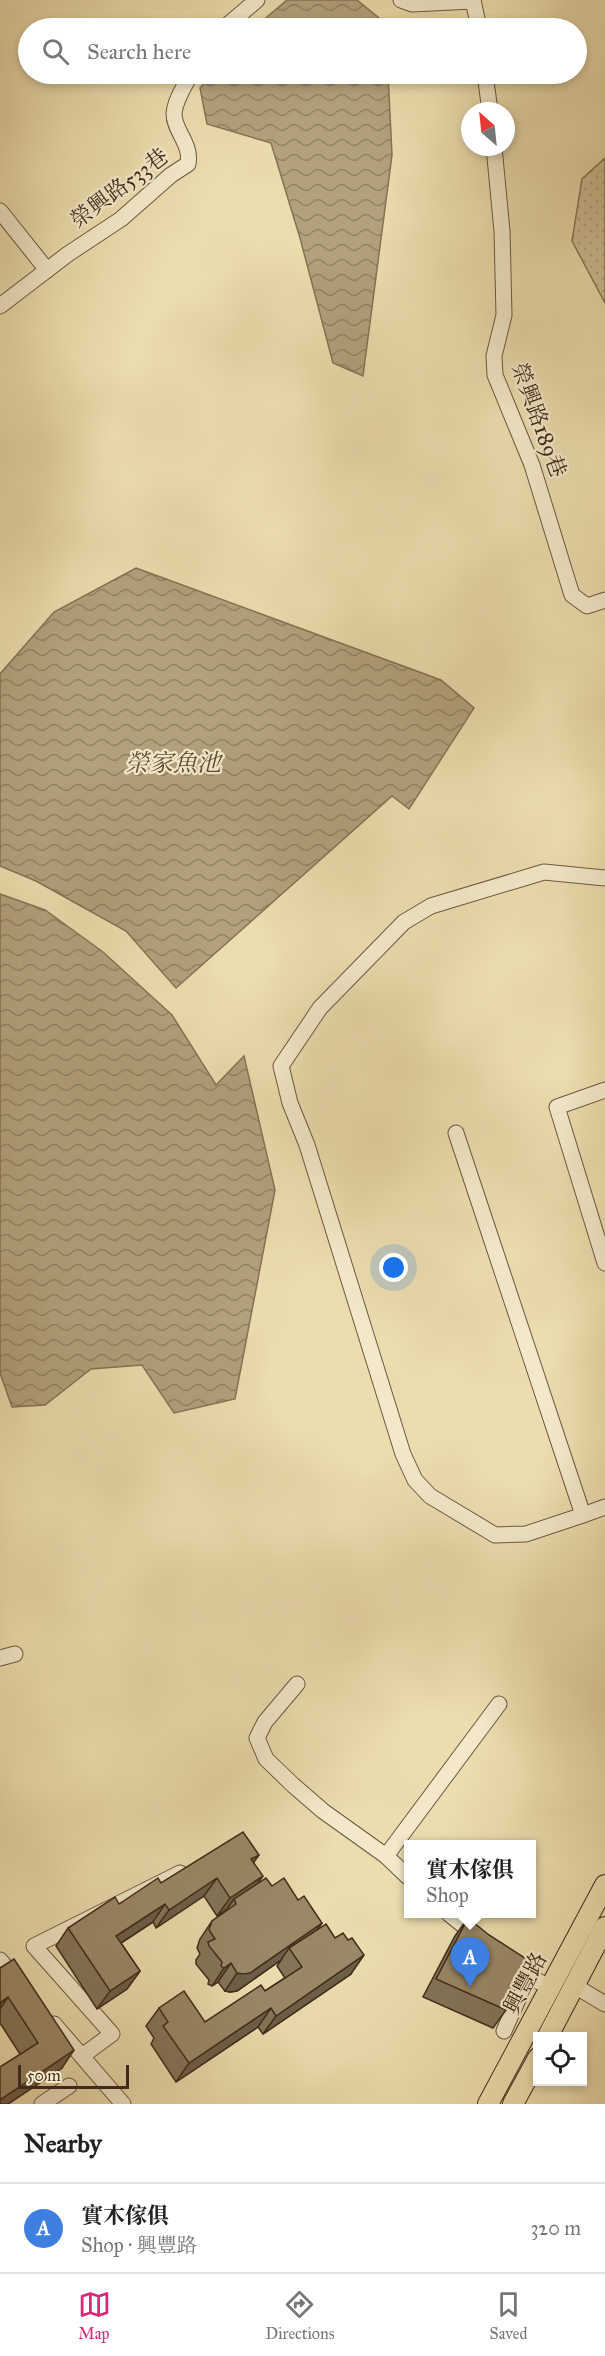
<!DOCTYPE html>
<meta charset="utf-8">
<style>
:root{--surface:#fff;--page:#f2f2f2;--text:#222;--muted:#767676;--line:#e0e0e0;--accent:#db2777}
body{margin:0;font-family:"IM FELL Great Primer","Noto Serif TC",serif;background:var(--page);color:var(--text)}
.controls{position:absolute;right:18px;bottom:18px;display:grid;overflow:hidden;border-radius:0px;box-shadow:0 3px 9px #0003}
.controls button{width:54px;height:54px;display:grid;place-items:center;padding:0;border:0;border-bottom:2px solid var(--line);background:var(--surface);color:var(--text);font:30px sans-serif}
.compass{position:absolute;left:461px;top:102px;width:54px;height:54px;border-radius:50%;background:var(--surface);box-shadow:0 3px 9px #0003;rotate:333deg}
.scale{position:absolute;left:18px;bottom:15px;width:111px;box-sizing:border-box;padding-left:6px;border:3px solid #412c1b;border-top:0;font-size:16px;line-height:21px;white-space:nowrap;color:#412c1b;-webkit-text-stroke:4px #f3e9ca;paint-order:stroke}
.you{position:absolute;left:394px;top:1268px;width:21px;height:21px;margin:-15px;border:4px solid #fff;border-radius:50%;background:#1a73e8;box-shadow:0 0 0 9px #1a73e833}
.badge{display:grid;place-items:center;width:39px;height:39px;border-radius:50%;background:var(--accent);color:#fff;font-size:20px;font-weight:700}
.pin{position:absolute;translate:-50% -50px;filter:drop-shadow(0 2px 3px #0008)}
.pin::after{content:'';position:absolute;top:32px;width:21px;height:18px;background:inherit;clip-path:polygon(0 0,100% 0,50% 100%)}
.popup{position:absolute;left:404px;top:1840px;width:132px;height:78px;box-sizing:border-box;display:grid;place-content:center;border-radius:0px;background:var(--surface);filter:drop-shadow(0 2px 4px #0005);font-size:20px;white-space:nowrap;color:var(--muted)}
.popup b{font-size:22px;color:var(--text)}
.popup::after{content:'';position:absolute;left:50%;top:100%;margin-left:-12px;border:12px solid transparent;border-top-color:var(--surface)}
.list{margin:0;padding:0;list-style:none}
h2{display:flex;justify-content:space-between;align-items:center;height:78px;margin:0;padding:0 24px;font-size:26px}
h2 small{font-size:20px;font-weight:400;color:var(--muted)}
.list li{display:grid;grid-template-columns:39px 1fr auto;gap:18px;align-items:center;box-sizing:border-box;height:90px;padding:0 24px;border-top:2px solid var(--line)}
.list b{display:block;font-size:22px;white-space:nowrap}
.list p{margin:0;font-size:20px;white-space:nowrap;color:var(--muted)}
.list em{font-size:20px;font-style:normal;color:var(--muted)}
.icon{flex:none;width:33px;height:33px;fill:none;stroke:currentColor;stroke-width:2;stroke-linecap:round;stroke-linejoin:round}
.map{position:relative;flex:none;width:605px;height:2104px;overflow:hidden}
.search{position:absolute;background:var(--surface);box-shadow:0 3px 9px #0003;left:18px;right:18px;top:18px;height:66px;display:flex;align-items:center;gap:15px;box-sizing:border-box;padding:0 21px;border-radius:33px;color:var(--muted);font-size:22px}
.sheet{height:168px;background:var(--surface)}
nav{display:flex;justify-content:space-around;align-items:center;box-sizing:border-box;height:84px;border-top:2px solid var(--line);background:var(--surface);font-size:16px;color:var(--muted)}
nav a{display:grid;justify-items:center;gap:3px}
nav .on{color:var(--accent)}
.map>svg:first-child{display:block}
</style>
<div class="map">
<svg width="605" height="2104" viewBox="0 0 605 2104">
<defs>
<pattern id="park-dots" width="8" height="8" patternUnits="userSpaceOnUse" patternTransform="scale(1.5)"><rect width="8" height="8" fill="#cfbf95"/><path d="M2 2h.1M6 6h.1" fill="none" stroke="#b3a480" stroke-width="1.8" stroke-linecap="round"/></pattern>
<pattern id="water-waves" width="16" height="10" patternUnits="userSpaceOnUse" patternTransform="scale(1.5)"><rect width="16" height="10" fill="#b2a17c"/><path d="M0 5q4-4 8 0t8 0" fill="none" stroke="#928365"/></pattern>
</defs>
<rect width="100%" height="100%" fill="#ecddae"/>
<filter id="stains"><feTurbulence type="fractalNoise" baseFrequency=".00333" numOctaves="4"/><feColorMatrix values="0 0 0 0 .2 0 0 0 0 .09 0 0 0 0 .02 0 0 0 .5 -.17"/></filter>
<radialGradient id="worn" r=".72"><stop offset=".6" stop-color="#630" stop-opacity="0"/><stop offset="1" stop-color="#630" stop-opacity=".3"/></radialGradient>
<!-- park -->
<polygon fill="url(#park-dots)" stroke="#887658" stroke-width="1.5" points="605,158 605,303 572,241 582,179"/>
<!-- water -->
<g fill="url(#water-waves)" stroke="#857255" stroke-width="1.5">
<polygon points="287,0 357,0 385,23 386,28 254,28"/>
<polygon points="212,74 388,74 392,155 363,376 333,363 300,238 271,143 207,124 200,88"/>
<polygon points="136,568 441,680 474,708 409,809 392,796 176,988 126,931 36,881 0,866 0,674 54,612"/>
<polygon points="0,894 45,910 103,952 172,1015 216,1085 244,1056 275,1190 235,1399 174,1413 142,1365 91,1369 45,1405 12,1407 0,1373"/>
</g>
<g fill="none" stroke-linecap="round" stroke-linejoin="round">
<!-- minor casing -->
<g stroke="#6c5840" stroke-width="17">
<g id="minor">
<polyline points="401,0 412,4 473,1"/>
<polyline points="473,0 479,28"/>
<polyline points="224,28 257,0"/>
<polyline points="485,74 490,111"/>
<polyline points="494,147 502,231 504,315 494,356 495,375 532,465 572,595 587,606 605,600"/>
<polyline points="0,211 47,270"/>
<path d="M0 306 68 254 121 219 171 175 188 164C192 144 174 131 174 114 175 100 185 85 191 74"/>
<polyline points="605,1090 557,1107 605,1263"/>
<polyline points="456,1133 583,1515 605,1507"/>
<polyline points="583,1515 526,1534 495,1535 430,1496 415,1480 403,1454 307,1145 290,1103 281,1066 320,1008 404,922 431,906 544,872 605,878"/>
<polyline points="0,1658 15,1654"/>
<polyline points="297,1684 265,1722 257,1738 266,1759 293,1785 323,1811 386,1856 408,1877"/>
<polyline points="386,1856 499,1704"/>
<polyline points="449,1914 479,1938"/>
<polyline points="0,1960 17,1980"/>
<polyline points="507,1961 528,1977 551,1987"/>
<polyline points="575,1986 605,2004"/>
<polyline points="54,2024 123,2104"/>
<polyline points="504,2031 528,1977"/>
<polyline points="82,2056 112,2034 34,1946 180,1873"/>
<polyline points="42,2104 69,2086"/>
</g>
</g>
<!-- major casing -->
<g stroke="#412c1b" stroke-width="22">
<g id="major">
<polyline points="548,2036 605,1927"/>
<polyline points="488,2104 605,1885"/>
<polyline points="513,2104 538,2058"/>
</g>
</g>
<!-- minor -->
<use href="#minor" stroke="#f3e9ca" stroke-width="15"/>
<!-- major -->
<use href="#major" stroke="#ecddae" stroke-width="20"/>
</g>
<!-- wall -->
<g fill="#847559" stroke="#412c1b" stroke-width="1.5">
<polygon points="254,1863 257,1885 272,1886 298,1900 322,1923 317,1930 351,1974 263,2034 258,2027 176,2082 151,2044 154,2038 146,2026 159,2008 205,2022 265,1991 285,1978 277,1966 281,1960 237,1991 230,1992 225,1991 218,1982 212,1986 208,1984 209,1980 196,1964 196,1960 200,1954 197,1948 200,1939 212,1921 225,1912 227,1909 217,1916 204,1896 156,1928 153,1922 121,1943 140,1971 127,1989 97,2009 56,1946 68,1928 119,1904 161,1883"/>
<polygon points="468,1918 506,2010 493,2028 423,1997 455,1936"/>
<polygon points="0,1968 62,2068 8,2104 0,2104 20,2054 0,2023"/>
</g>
<!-- shaded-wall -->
<g fill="#6c5f48" stroke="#412c1b" stroke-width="1.5">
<polygon points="259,1855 246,1873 251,1859"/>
<polygon points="263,1876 250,1894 234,1899 227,1909 217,1916 230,1898"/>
<polygon points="217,1878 204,1896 156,1928 169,1910"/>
<polygon points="165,1904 153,1922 104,1954 116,1936"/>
<polygon points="322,1923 309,1941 289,1948 281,1960 237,1991 230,1992 225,1991 237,1973"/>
<polygon points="364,1955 351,1974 263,2034 276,2016"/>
<polygon points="231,1963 218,1982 212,1986 224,1968"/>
<polygon points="140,1971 127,1989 97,2009 110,1991"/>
<polygon points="8,1997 0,2009 0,2003"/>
<polygon points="271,2008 258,2027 176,2082 189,2063"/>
<polygon points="74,2050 62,2068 8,2104 0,2104 0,2100"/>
</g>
<!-- building -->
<g fill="#9a8867" stroke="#412c1b" stroke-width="1.5">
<polygon points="243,1832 259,1855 251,1859 263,1876 230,1898 217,1878 169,1910 165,1904 116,1936 140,1971 110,1991 68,1928 115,1897 119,1904 158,1878 161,1883"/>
<polygon points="266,1878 272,1886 284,1878 298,1900 304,1896 322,1923 250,1973 243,1974 237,1973 231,1963 224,1968 221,1966 222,1962 209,1946 208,1942 215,1939 209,1930 212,1921 236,1904 234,1899"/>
<polygon points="468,1918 489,1935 528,1960 506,2010 436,1979"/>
<polygon points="326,1924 335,1938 343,1933 348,1940 352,1938 364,1955 276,2016 271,2008 189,2063 163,2026 168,2022 159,2008 184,1991 205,2022 261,1985 265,1991 302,1967 289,1948"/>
<polygon points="14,1959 74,2050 0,2100 0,2067 38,2043 8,1997 0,2003 0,1968"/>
</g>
<g text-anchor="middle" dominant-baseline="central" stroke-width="4.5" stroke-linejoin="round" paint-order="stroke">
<!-- street labels -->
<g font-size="22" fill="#412c1b" stroke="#f3e9ca">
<text transform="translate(119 188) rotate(-37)">榮興路533巷</text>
<text transform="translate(539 420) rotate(70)">榮興路189巷</text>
<text transform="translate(525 1983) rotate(-62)">興豐路</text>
</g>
<!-- water labels -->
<g font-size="24" font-style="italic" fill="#5d4933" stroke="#f3e9ca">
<text x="173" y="763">榮家魚池</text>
</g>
</g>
<rect width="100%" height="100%" filter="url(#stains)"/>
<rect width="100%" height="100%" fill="url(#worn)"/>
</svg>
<div class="controls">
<button><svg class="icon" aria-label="locate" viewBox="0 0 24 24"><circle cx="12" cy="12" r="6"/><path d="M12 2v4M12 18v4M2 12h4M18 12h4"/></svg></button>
</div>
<svg class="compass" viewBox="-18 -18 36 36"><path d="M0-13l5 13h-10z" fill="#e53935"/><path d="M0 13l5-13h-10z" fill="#767676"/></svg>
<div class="scale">50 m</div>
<div class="you"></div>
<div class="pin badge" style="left:470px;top:1987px;background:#3f7fe0">A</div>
<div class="popup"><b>實木傢俱</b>Shop</div>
<div class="search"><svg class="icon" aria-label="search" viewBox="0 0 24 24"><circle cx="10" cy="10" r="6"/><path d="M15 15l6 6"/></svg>Search here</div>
</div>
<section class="sheet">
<h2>Nearby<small></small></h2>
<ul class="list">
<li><span class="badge" style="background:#3f7fe0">A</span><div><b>實木傢俱</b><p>Shop · 興豐路</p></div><em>320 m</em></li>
</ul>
</section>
<nav>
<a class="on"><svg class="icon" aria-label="map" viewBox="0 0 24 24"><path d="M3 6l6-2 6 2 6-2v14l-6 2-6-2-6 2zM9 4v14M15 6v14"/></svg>Map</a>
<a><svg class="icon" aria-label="directions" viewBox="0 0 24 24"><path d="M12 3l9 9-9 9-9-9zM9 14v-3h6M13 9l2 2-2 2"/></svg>Directions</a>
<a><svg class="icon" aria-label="saved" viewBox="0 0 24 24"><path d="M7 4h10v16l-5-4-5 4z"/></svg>Saved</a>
</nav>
